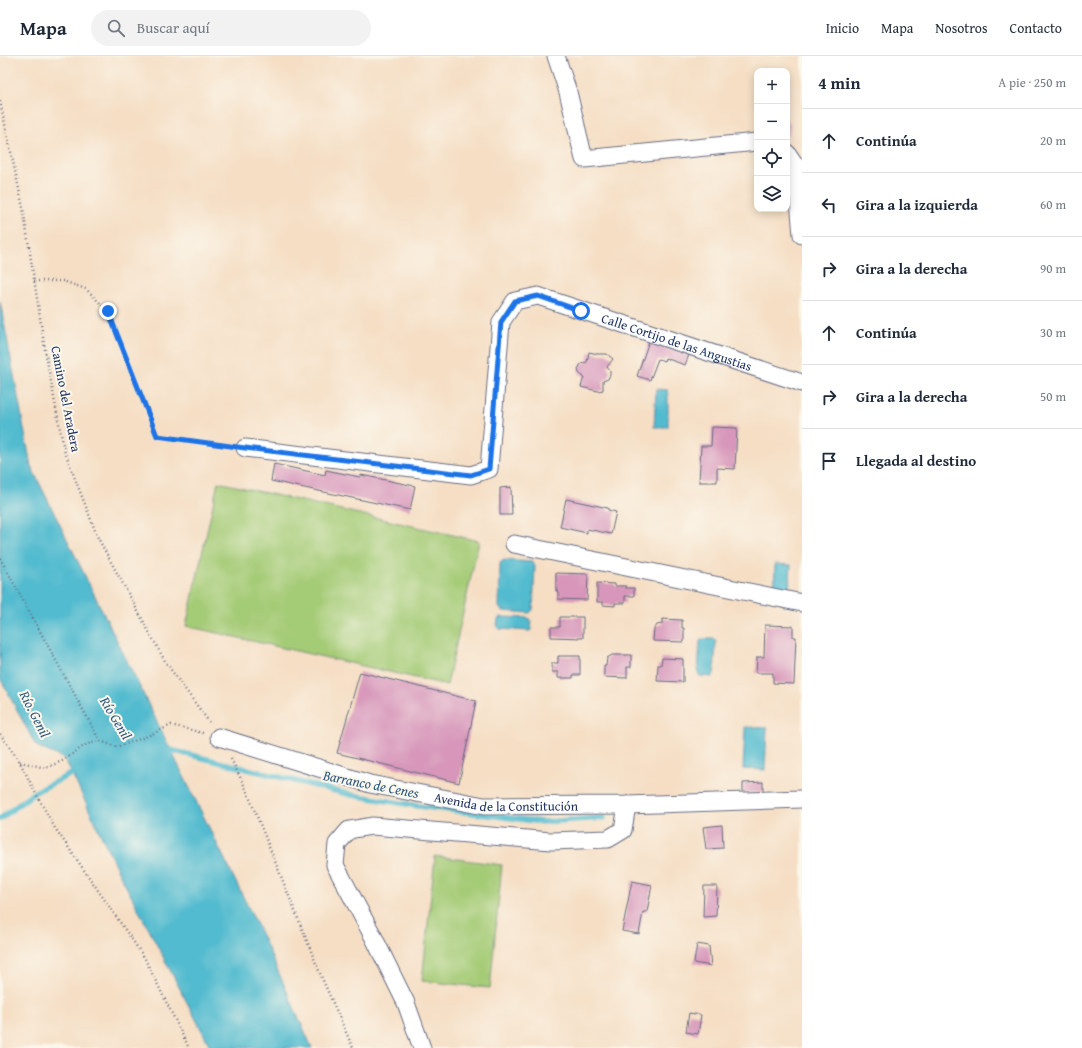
<!DOCTYPE html>
<html lang="es">
<meta charset="utf-8">
<style>
:root{--surface:#fff;--page:#f2f2f3;--text:#1f2937;--muted:#747a83;--line:#e0e1e3}
body{margin:0;font-family:"Gentium Book Plus",serif;background:var(--page);color:var(--text)}
.controls{position:absolute;right:12px;top:12px;display:grid;overflow:hidden;border-radius:8px;box-shadow:0 2px 10px #0003}
.controls button{width:36px;height:36px;display:grid;place-items:center;padding:0;border:0;border-bottom:1px solid var(--line);background:var(--surface);color:var(--text);font:20px sans-serif}
.stop{position:absolute;width:12px;height:12px;margin:-9px;border:3px solid #1a73e8;border-radius:50%;background:#fff}
.stop.end{background:#1a73e8;border-color:#fff;box-shadow:0 1px 4px #0008}
.list{margin:0;padding:0;list-style:none}
h2{display:flex;justify-content:space-between;align-items:center;height:52px;margin:0;padding:0 16px;font-size:17px}
h2 small{font-size:13px;font-weight:400;color:var(--muted)}
.list li{display:grid;grid-template-columns:26px 1fr auto;gap:12px;align-items:center;box-sizing:border-box;height:64px;padding:0 16px;border-top:1px solid var(--line)}
.list b{display:block;font-size:15px;white-space:nowrap}
.list em{font-size:13px;font-style:normal;color:var(--muted)}
.icon{flex:none;width:22px;height:22px;fill:none;stroke:currentColor;stroke-width:2;stroke-linecap:round;stroke-linejoin:round}
.map{position:relative;flex:none;width:802px;height:992px;overflow:hidden}
header{display:flex;align-items:center;gap:24px;box-sizing:border-box;height:56px;padding:0 20px;background:var(--surface);border-bottom:1px solid var(--line)}
header strong{font-size:19px}
nav{display:flex;gap:22px;margin-inline-start:auto;font-size:14px}
.search{width:280px;height:36px;background:var(--page);display:flex;align-items:center;gap:10px;box-sizing:border-box;padding:0 14px;border-radius:22px;color:var(--muted);font-size:15px}
main{display:flex}
aside{flex:1;background:var(--surface)}
.map>svg:first-child{display:block}
</style>
<header>
<strong>Mapa</strong>
<div class="search"><svg class="icon" aria-label="search" viewBox="0 0 24 24"><circle cx="10" cy="10" r="6"/><path d="M15 15l6 6"/></svg>Buscar aquí</div>
<nav><a>Inicio</a><a>Mapa</a><a>Nosotros</a><a>Contacto</a></nav>
</header>
<main>
<div class="map">
<svg width="802" height="992" viewBox="0 0 802 992">
<rect width="100%" height="100%" fill="#fbf7ec"/>
<filter id="ink" filterUnits="userSpaceOnUse"><feTurbulence type="fractalNoise" baseFrequency=".025" numOctaves="2"/><feDisplacementMap in="SourceGraphic" scale="8" xChannelSelector="R" yChannelSelector="G"/><feConvolveMatrix kernelMatrix="1 2 1 2 8 2 1 2 1" color-interpolation-filters="sRGB"/></filter>
<filter id="wash" filterUnits="userSpaceOnUse"><feTurbulence type="fractalNoise" baseFrequency=".012" numOctaves="4" result="noise"/><feDisplacementMap in="SourceGraphic" scale="16" xChannelSelector="R" yChannelSelector="G"/><feGaussianBlur stdDeviation="0.9" result="paint"/><feColorMatrix in="noise" values="0 0 0 0 0 0 0 0 0 0 0 0 0 0 0 0 0 1.4 0 .05"/><feComposite in="paint" operator="in"/></filter>
<g filter="url(#wash)">
<rect width="100%" height="100%" fill="#f5dec4"/>
<!-- green -->
<g fill="#a4cb76" stroke="#607d6a">
<polygon points="218,426 479,485 447,629 186,570"/>
<polygon points="435,800 502,809 490,932 422,925"/>
</g>
<!-- water -->
<g fill="#52bbcf" stroke="#367596">
<polygon points="0,245 31,410 262,879 312,992 211,992 117,813 65,703 36,690 0,622"/>
<polygon points="656,333 668,334 668,371 654,371"/>
<polygon points="504,504 532,506 535,510 533,554 530,557 502,555 499,551 500,507"/>
<polygon points="775,508 791,509 789,534 774,534"/>
<polygon points="501,561 529,562 532,566 531,574 530,575 500,573 497,570 498,563"/>
<polygon points="702,583 714,583 716,586 714,618 712,621 700,620 698,617 700,585"/>
<polygon points="745,671 767,672 765,714 743,713"/>
</g>
<g fill="none" stroke-linecap="round" stroke-linejoin="round">
<!-- stream -->
<g stroke="#52bbcf" stroke-width="5.5">
<polyline points="164,694 171,694 352,739 418,750 542,766 604,762"/>
<polyline points="0,763 35,736 77,715"/>
</g>
</g>
<g id="blocks">
<!-- building -->
<g fill="#d796ba">
<polygon points="787,67 790,67 789,80 787,79"/>
<polygon points="649,285 689,299 685,309 665,302 664,305 658,303 650,324 637,320"/>
<polygon points="589,296 598,298 607,298 613,303 607,311 610,315 610,319 608,323 603,325 603,334 598,335 581,331 584,321 579,317 578,313 581,308 587,306"/>
<polygon points="712,371 737,372 735,413 717,412 717,426 699,426 701,390 711,390"/>
<polygon points="274,408 325,419 326,414 360,421 361,419 415,430 410,454 271,425"/>
<polygon points="511,431 512,459 500,459 500,432"/>
<polygon points="566,443 608,452 608,454 616,456 611,478 587,473 587,477 560,471"/>
<polygon points="556,517 588,518 587,544 558,543 558,535 556,535"/>
<polygon points="597,527 615,528 615,530 626,530 625,532 634,532 634,540 625,540 625,547 615,547 615,550 603,549 603,546 597,546"/>
<polygon points="560,561 583,561 583,582 551,581 551,571 560,571"/>
<polygon points="662,563 682,564 682,572 684,572 684,586 653,585 654,573 657,569 662,568"/>
<polygon points="765,569 793,570 793,581 796,581 794,628 773,627 773,617 756,617 757,601 764,601"/>
<polygon points="612,599 631,599 631,611 627,611 627,622 604,621 604,610 606,610 607,602"/>
<polygon points="558,600 580,600 580,619 573,619 573,622 558,622 558,616 552,616 552,607 558,607"/>
<polygon points="662,602 683,603 683,626 657,625 658,609 661,609"/>
<polygon points="360,616 476,645 459,727 337,697"/>
<polygon points="763,726 763,736 743,737 743,727"/>
<polygon points="722,769 723,792 706,793 703,771"/>
<polygon points="632,825 652,829 647,856 643,856 639,878 622,875"/>
<polygon points="704,830 717,830 716,860 703,861"/>
<polygon points="697,888 709,890 711,910 694,907"/>
<polygon points="689,957 701,959 698,978 686,976"/>
</g>
</g>
</g>
<g filter="url(#ink)">
<use href="#blocks" fill-opacity="0" stroke="#676c82" stroke-width="1"/>
<g fill="none" stroke-linecap="round" stroke-linejoin="round">
<!-- minor casing -->
<g stroke="#676c82" stroke-width="19">
<g id="minor">
<polyline points="556,0 568,36 584,103 757,86"/>
<polyline points="787,97 796,110 802,179"/>
<path id="s1" d="M245 392 471 419 489 413 501 266 515 245 538 240 802 327"/>
<polyline points="514,488 802,547"/>
<path id="s2" d="M219 681 370 728 484 750 627 749 802 743"/>
<polyline points="422,992 406,947 373,880 335,809 337,788 349,774 372,770 551,785 608,783 623,774 627,749"/>
</g>
</g>
<!-- path -->
<g stroke="#676c82" stroke-width="2.5" stroke-dasharray="1 3" stroke-linecap="butt">
<polyline points="0,45 23,152 45,294 64,394 98,482 166,607 209,666"/>
<polyline points="34,225 63,225 86,233 108,255 157,380 229,390"/>
<polyline points="0,502 100,685"/>
<polyline points="0,678 20,706 35,736 55,772 144,901 189,992"/>
<polyline points="231,703 246,733 321,920 353,992"/>
<polyline points="20,706 46,712 62,705 87,688 100,685 117,691 148,680 171,669 203,677"/>
</g>
<!-- minor -->
<use href="#minor" stroke="#fff" stroke-width="17"/>
</g>
</g>
<g fill="none" stroke-linecap="round" stroke-linejoin="round" filter="url(#ink)">
<!-- route -->
<polyline stroke="#1a73e8" stroke-width="5" points="108,255 157,380 245,392 471,419 489,413 501,266 515,245 538,240 581,255"/>
</g>
<g text-anchor="middle" dominant-baseline="central" stroke-width="4" stroke-linejoin="round" paint-order="stroke">
<!-- street labels -->
<g font-size="13" fill="#1b2f5e" stroke="#fbf7ec">
<text stroke="none"><textPath href="#s1" startOffset="589">Calle Cortijo de las Angustias</textPath></text>
<text transform="translate(66 343) rotate(79)">Camino del Aradera</text>
<text stroke="none"><textPath href="#s2" startOffset="296">Avenida de la Constitución</textPath></text>
</g>
<!-- water labels -->
<g font-size="14" font-style="italic" fill="#2c5980" stroke="#fbf7ec">
<text transform="translate(35 658) rotate(63)">Río. Genil</text>
<text transform="translate(116 662) rotate(59)">Río Genil</text>
<text transform="translate(371 728) rotate(11)">Barranco de Cenes</text>
</g>
</g>
</svg>
<div class="controls">
<button>+</button>
<button>−</button>
<button><svg class="icon" aria-label="locate" viewBox="0 0 24 24"><circle cx="12" cy="12" r="6"/><path d="M12 2v4M12 18v4M2 12h4M18 12h4"/></svg></button>
<button><svg class="icon" aria-label="layers" viewBox="0 0 24 24"><path d="M12 4l9 5-9 5-9-5zM3 14l9 5 9-5"/></svg></button>
</div>
<div class="stop" style="left:581px;top:255px"></div>
<div class="stop end" style="left:108px;top:255px"></div>
</div>
<aside>
<h2>4 min<small>A pie · 250 m</small></h2>
<ul class="list">
<li><svg class="icon" aria-label="ahead" viewBox="0 0 24 24"><path d="M12 20V5M6 11l6-6 6 6"/></svg><div><b>Continúa</b></div><em>20 m</em></li>
<li><svg class="icon" aria-label="left" viewBox="0 0 24 24"><path d="M17 20v-9H6M10 6l-5 5 5 5"/></svg><div><b>Gira a la izquierda</b></div><em>60 m</em></li>
<li><svg class="icon" aria-label="right" viewBox="0 0 24 24"><path d="M7 20v-9h11M14 6l5 5-5 5"/></svg><div><b>Gira a la derecha</b></div><em>90 m</em></li>
<li><svg class="icon" aria-label="ahead" viewBox="0 0 24 24"><path d="M12 20V5M6 11l6-6 6 6"/></svg><div><b>Continúa</b></div><em>30 m</em></li>
<li><svg class="icon" aria-label="right" viewBox="0 0 24 24"><path d="M7 20v-9h11M14 6l5 5-5 5"/></svg><div><b>Gira a la derecha</b></div><em>50 m</em></li>
<li><svg class="icon" aria-label="arrive" viewBox="0 0 24 24"><path d="M6 21V4h12l-3 4 3 4H6"/></svg><div><b>Llegada al destino</b></div></li>
</ul>
</aside>
</main>
